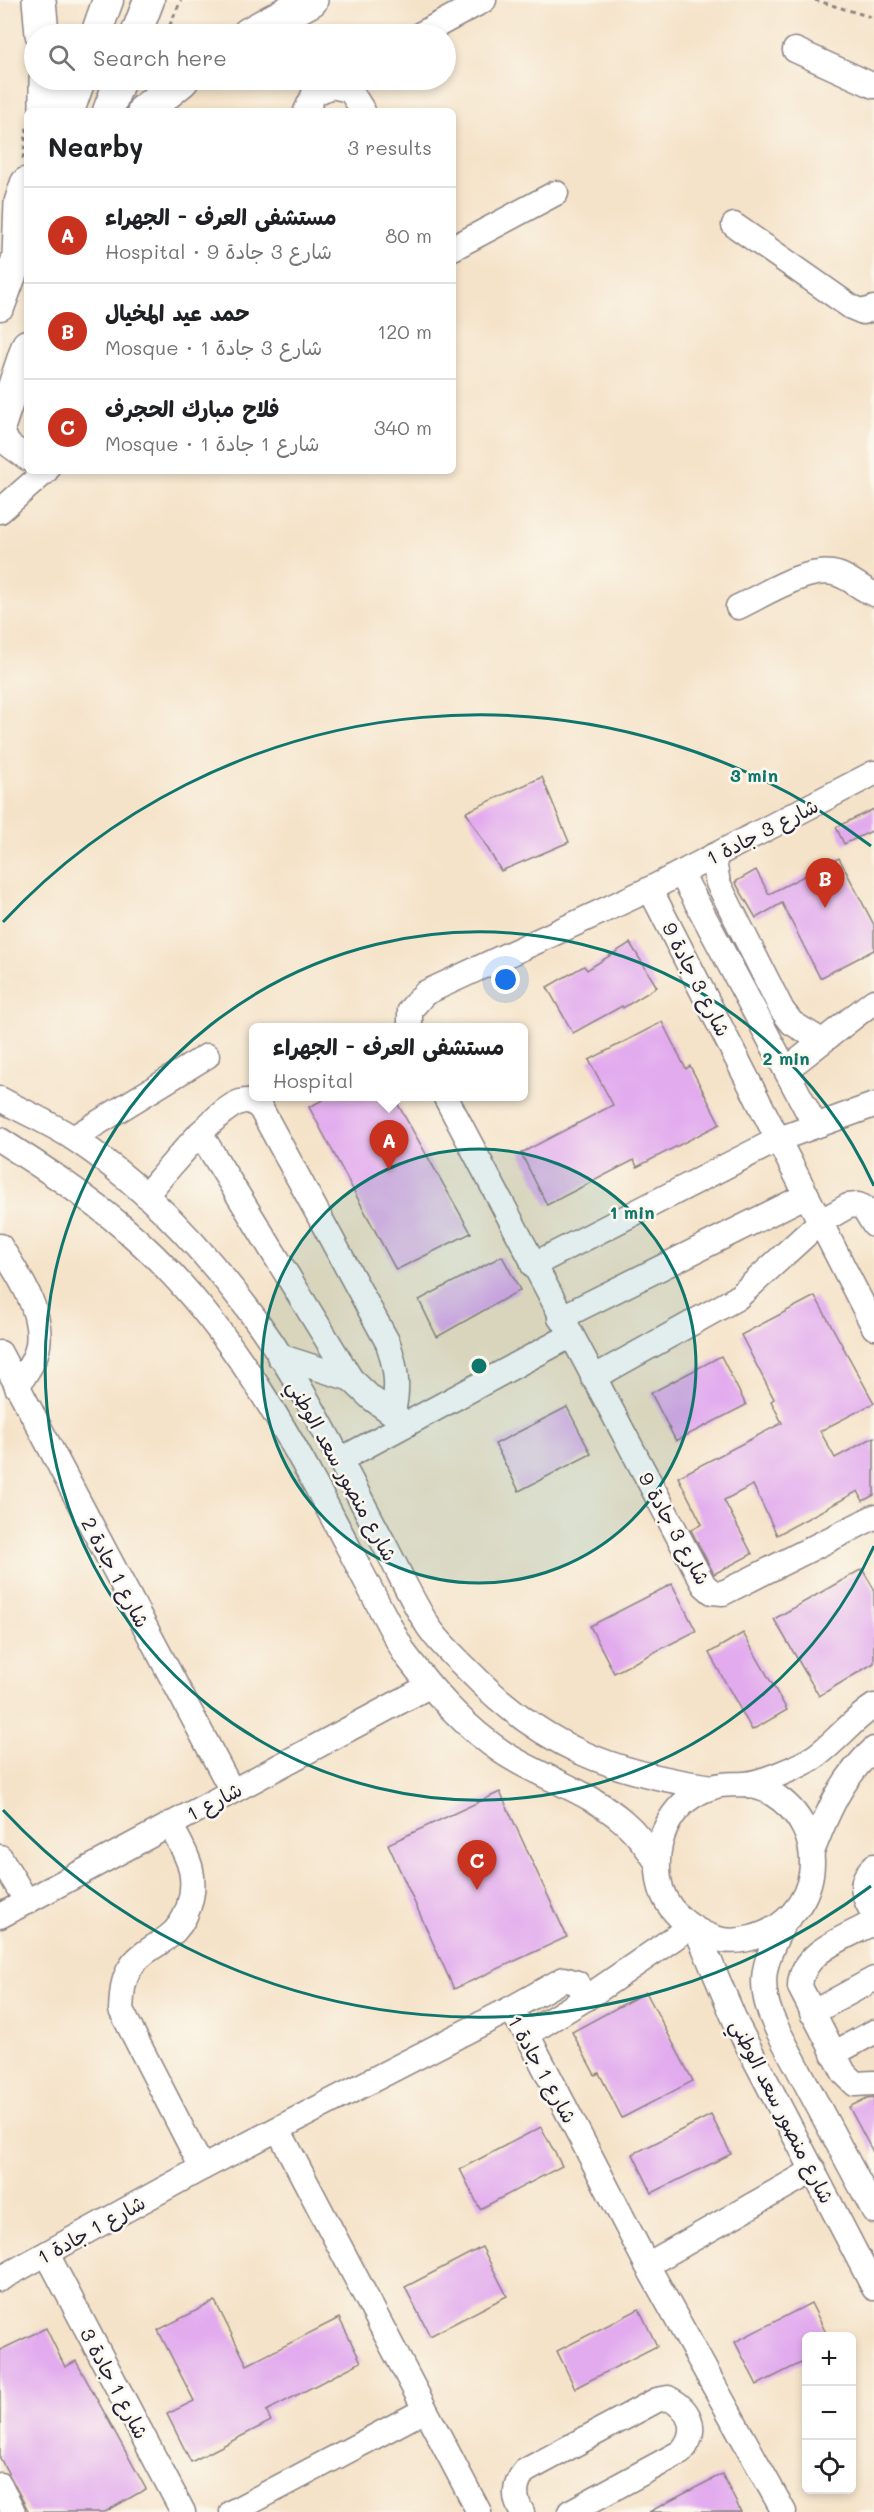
<!DOCTYPE html>
<meta charset="utf-8">
<style>
:root{--surface:#fff;--page:#f6f6f6;--text:#202124;--muted:#757577;--line:#e0e0e0;--accent:#c8321e}
body{margin:0;font-family:Mali,"Playpen Sans Arabic",sans-serif;background:var(--page);color:var(--text)}
.controls{position:absolute;right:18px;bottom:18px;display:grid;overflow:hidden;border-radius:9px;box-shadow:0 3px 9px #0003}
.controls button{width:54px;height:54px;display:grid;place-items:center;padding:0;border:0;border-bottom:2px solid var(--line);background:var(--surface);color:var(--text);font:30px sans-serif}
.you{position:absolute;left:506px;top:980px;width:21px;height:21px;margin:-15px;border:4px solid #fff;border-radius:50%;background:#1a73e8;box-shadow:0 0 0 9px #1a73e833}
.badge{display:grid;place-items:center;width:39px;height:39px;border-radius:50%;background:var(--accent);color:#fff;font-size:20px;font-weight:700}
.pin{position:absolute;translate:-50% -50px;filter:drop-shadow(0 2px 3px #0008)}
.pin::after{content:'';position:absolute;top:32px;width:21px;height:18px;background:inherit;clip-path:polygon(0 0,100% 0,50% 100%)}
.popup{position:absolute;left:249px;top:1023px;width:279px;height:78px;box-sizing:border-box;display:grid;place-content:center;border-radius:9px;background:var(--surface);filter:drop-shadow(0 2px 4px #0005);font-size:20px;white-space:nowrap;color:var(--muted)}
.popup b{font-size:22px;color:var(--text)}
.popup::after{content:'';position:absolute;left:50%;top:100%;margin-left:-12px;border:12px solid transparent;border-top-color:var(--surface)}
.list{margin:0;padding:0;list-style:none}
h2{display:flex;justify-content:space-between;align-items:center;height:78px;margin:0;padding:0 24px;font-size:26px}
h2 small{font-size:20px;font-weight:400;color:var(--muted)}
.list li{display:grid;grid-template-columns:39px 1fr auto;gap:18px;align-items:center;box-sizing:border-box;height:96px;padding:0 24px;border-top:2px solid var(--line)}
.list b{display:block;font-size:22px;white-space:nowrap}
.list p{margin:0;font-size:20px;white-space:nowrap;color:var(--muted)}
.list em{font-size:20px;font-style:normal;color:var(--muted)}
.icon{flex:none;width:33px;height:33px;fill:none;stroke:currentColor;stroke-width:2;stroke-linecap:round;stroke-linejoin:round}
.map{position:relative;flex:none;width:874px;height:2512px;overflow:hidden}
.search{position:absolute;background:var(--surface);box-shadow:0 3px 9px #0003;left:24px;top:24px;width:432px;height:66px;display:flex;align-items:center;gap:15px;box-sizing:border-box;padding:0 21px;border-radius:33px;color:var(--muted);font-size:22px}
.panel{position:absolute;background:var(--surface);box-shadow:0 3px 9px #0003;left:24px;top:108px;width:432px;height:366px;border-radius:9px}
.map>svg:first-child{display:block}
</style>
<div class="map">
<svg width="874" height="2512" viewBox="0 0 874 2512">
<rect width="100%" height="100%" fill="#fbf7ec"/>
<filter id="ink" filterUnits="userSpaceOnUse"><feTurbulence type="fractalNoise" baseFrequency=".0167" numOctaves="2"/><feDisplacementMap in="SourceGraphic" scale="12" xChannelSelector="R" yChannelSelector="G"/><feConvolveMatrix kernelMatrix="1 2 1 2 8 2 1 2 1" color-interpolation-filters="sRGB"/></filter>
<filter id="wash" filterUnits="userSpaceOnUse"><feTurbulence type="fractalNoise" baseFrequency=".008" numOctaves="4" result="noise"/><feDisplacementMap in="SourceGraphic" scale="24" xChannelSelector="R" yChannelSelector="G"/><feGaussianBlur stdDeviation="1.35" result="paint"/><feColorMatrix in="noise" values="0 0 0 0 0 0 0 0 0 0 0 0 0 0 0 0 0 1.4 0 .05"/><feComposite in="paint" operator="in"/></filter>
<g filter="url(#wash)">
<rect width="100%" height="100%" fill="#f5e3c9"/>
<g id="blocks">
<!-- building -->
<g fill="#e2abee">
<polygon points="542,777 569,842 501,871 466,812"/>
<polygon points="874,809 874,830 844,844 836,827"/>
<polygon points="839,858 874,925 874,950 820,978 782,903 756,918 735,882 756,870 769,894"/>
<polygon points="630,943 657,987 623,1008 622,1006 573,1033 547,987 584,966 587,970"/>
<polygon points="662,1022 686,1069 690,1066 720,1124 637,1167 634,1160 547,1205 521,1153 613,1105 589,1060"/>
<polygon points="330,1096 393,1096 471,1233 396,1270 309,1107"/>
<polygon points="502,1256 520,1290 437,1337 419,1300"/>
<polygon points="815,1296 874,1403 820,1431 835,1458 874,1437 874,1495 863,1501 858,1491 777,1535 753,1485 724,1500 752,1554 714,1574 691,1530 702,1524 678,1477 782,1423 771,1401 774,1399 741,1335"/>
<polygon points="721,1356 746,1405 676,1441 651,1393"/>
<polygon points="567,1407 591,1454 519,1491 495,1444"/>
<polygon points="862,1569 874,1589 874,1663 819,1696 774,1619"/>
<polygon points="672,1584 696,1631 614,1673 590,1626"/>
<polygon points="743,1633 787,1710 752,1730 709,1653"/>
<polygon points="500,1792 567,1937 454,1989 388,1844"/>
<polygon points="646,1992 693,2081 622,2118 599,2073 595,2075 572,2032"/>
<polygon points="874,2097 874,2154 849,2107 867,2098"/>
<polygon points="711,2115 731,2154 652,2193 633,2154"/>
<polygon points="541,2127 562,2166 480,2209 460,2169"/>
<polygon points="482,2247 507,2296 430,2336 405,2287"/>
<polygon points="215,2301 247,2365 339,2318 361,2362 266,2411 271,2421 191,2462 167,2414 194,2401 158,2330"/>
<polygon points="811,2303 828,2337 807,2337 807,2360 757,2385 735,2342"/>
<polygon points="639,2309 657,2346 575,2388 557,2351"/>
<polygon points="46,2328 65,2367 76,2361 146,2489 105,2512 29,2512 0,2458 0,2350"/>
<polygon points="722,2474 741,2512 649,2512"/>
</g>
</g>
</g>
<g filter="url(#ink)">
<use href="#blocks" fill-opacity="0" stroke="#8c8282" stroke-width="1.5"/>
<g fill="none" stroke-linecap="round" stroke-linejoin="round">
<!-- minor casing -->
<g stroke="#8c8282" stroke-width="27">
<g id="minor">
<polyline points="421,34 484,0"/>
<polyline points="795,50 874,86"/>
<polyline points="306,111 314,94 331,86 350,90 363,111"/>
<polyline points="734,225 851,307 863,312 874,308"/>
<polyline points="453,248 556,193"/>
<polyline points="0,426 8,444 27,458"/>
<polyline points="0,511 46,471"/>
<path d="M738 607C764 595 809 565 837 574 851 578 861 589 874 594"/>
<polyline points="713,856 718,883 782,1010 792,1023 822,1041"/>
<polyline points="681,873 815,1125"/>
<polyline points="650,889 874,1327"/>
<polyline points="410,1028 410,1010 425,993 650,889 874,773"/>
<polyline points="786,1070 874,1001"/>
<polyline points="445,1096 704,1585 712,1592 723,1593 874,1517"/>
<path d="M0 1099C24 1112 50 1123 73 1138 146 1186 208 1254 259 1324 307 1391 343 1467 382 1540 397 1568 411 1599 428 1626 439 1643 456 1658 470 1672 542 1746 611 1773 712 1787"/>
<polyline points="200,1133 351,1379 371,1398 407,1424"/>
<polyline points="73,1138 207,1056"/>
<path d="M0 1140C44 1168 87 1196 126 1230 256 1341 324 1508 405 1654 433 1691 465 1728 505 1754 543 1778 590 1792 624 1822 637 1833 647 1847 656 1861"/>
<path d="M146 1195C165 1173 215 1110 240 1102 249 1099 255 1103 261 1109L388 1343C396 1368 399 1386 393 1412"/>
<path d="M0 1246C18 1274 43 1310 38 1345 36 1360 25 1374 17 1387"/>
<polyline points="533,1265 779,1139 874,1105"/>
<polyline points="560,1318 807,1195"/>
<polyline points="0,1353 232,1791"/>
<polyline points="279,1356 351,1379"/>
<polyline points="593,1378 737,1298 820,1222 848,1206 858,1205 863,1207 874,1225"/>
<polyline points="340,1460 570,1336"/>
<path d="M746 1784C754 1787 764 1788 771 1793 834 1830 822 1920 751 1938 740 1941 726 1942 715 1938 689 1929 663 1909 659 1879 653 1839 672 1799 713 1787 723 1783 733 1785 744 1784 762 1783 801 1766 816 1756 837 1741 852 1720 874 1706"/>
<path d="M170 1824C177 1838 188 1855 191 1870 196 1894 187 1923 168 1937 155 1947 138 1954 129 1970 122 1982 122 1996 121 2010L202 2168"/>
<path d="M812 1852C827 1813 842 1777 874 1749"/>
<polyline points="0,1857 27,1902"/>
<path d="M874 1866C856 1883 864 1897 874 1915"/>
<polyline points="0,1916 429,1686"/>
<path d="M874 1922C848 1937 800 1951 800 1987L844 2073 855 2084 874 2083"/>
<path d="M784 1923C762 1963 756 1987 777 2029L874 2211"/>
<polyline points="697,1931 737,2025 874,2288"/>
<polyline points="510,2009 564,1979 577,1983 585,1999"/>
<polyline points="812,2013 874,1979"/>
<polyline points="527,2034 585,1999 690,1927"/>
<polyline points="833,2054 874,2032"/>
<polyline points="278,2129 479,2512"/>
<polyline points="47,2254 183,2512"/>
<polyline points="647,2265 814,2170"/>
<polyline points="0,2279 202,2168 510,2009 527,2034 647,2265 784,2512"/>
<polyline points="0,2485 13,2512"/>
<polyline points="232,2512 425,2410"/>
<path d="M522 2512C513 2498 514 2484 525 2471L657 2400 668 2398C692 2410 699 2432 681 2452L570 2512"/>
</g>
</g>
<!-- major casing -->
<g stroke="#8c8282" stroke-width="33">
<g id="major">
<polyline points="96,34 108,0"/>
<polyline points="136,34 149,0"/>
<polyline points="69,111 80,80"/>
<polyline points="108,111 120,80"/>
<polyline points="0,305 27,232"/>
<polyline points="0,426 27,345"/>
</g>
</g>
<!-- highway casing -->
<g stroke="#8c8282" stroke-width="36">
<g id="highway">
<polyline points="39,0 42,34"/>
<polyline points="249,34 311,0"/>
<polyline points="46,111 46,80"/>
<polyline points="144,111 182,80"/>
<polyline points="19,255 21,203 27,184"/>
</g>
</g>
<!-- path -->
<g stroke="#8c8282" stroke-width="3" stroke-dasharray="4.5 4.5" stroke-linecap="butt">
<polyline points="815,0 874,18"/>
<polyline points="166,34 181,0"/>
<polyline points="23,159 27,127"/>
</g>
<!-- minor -->
<use href="#minor" stroke="#fff" stroke-width="24"/>
<!-- major -->
<use href="#major" stroke="#fff" stroke-width="30"/>
<!-- highway -->
<use href="#highway" stroke="#fff" stroke-width="33"/>
</g>
</g>
<!-- distance rings -->
<circle cx="479" cy="1366" r="217" fill="#0f766e" fill-opacity=".12"/>
<g fill="none" stroke="#0f766e" stroke-width="3">
<circle cx="479" cy="1366" r="217"/>
<path d="M874 1546A434 434 0 1 1 874 1186"/>
<path d="M871 1886A651 651 0 0 1 3 1810M3 922A651 651 0 0 1 871 846"/>
</g>
<g text-anchor="middle" dominant-baseline="central" stroke-width="5" stroke-linejoin="round" paint-order="stroke">
<!-- street labels -->
<g font-size="20" fill="#22223b" stroke="#fbf7ec">
<text transform="translate(762 831) rotate(-27)">شارع 3 جادة 1</text>
<text transform="translate(697 979) rotate(63)">شارع 3 جادة 9</text>
<text transform="translate(343 1470) rotate(61)">شارع منصور سعد الوطني</text>
<text transform="translate(675 1528) rotate(61)">شارع 3 جادة 9</text>
<text transform="translate(116 1572) rotate(62)">شارع 1 جادة 2</text>
<text transform="translate(214 1801) rotate(-28)">شارع 1</text>
<text transform="translate(543 2069) rotate(61)">شارع 1 جادة 1</text>
<text transform="translate(783 2111) rotate(63)">شارع منصور سعد الوطني</text>
<text transform="translate(91 2229) rotate(-29)">شارع 1 جادة 1</text>
<text transform="translate(115 2383) rotate(62)">شارع 1 جادة 3</text>
</g>
</g>
<circle cx="479" cy="1366" r="9" fill="#0f766e" stroke="#fbf7ec" stroke-width="3"/>
<g font-size="18" text-anchor="middle" font-weight="bold" fill="#0f766e" stroke="#fbf7ec" stroke-width="5" stroke-linejoin="round" paint-order="stroke">
<text x="754" y="782">3 min</text>
<text x="786" y="1065">2 min</text>
<text x="632" y="1219">1 min</text>
</g>
</svg>
<div class="controls">
<button>+</button>
<button>−</button>
<button><svg class="icon" aria-label="locate" viewBox="0 0 24 24"><circle cx="12" cy="12" r="6"/><path d="M12 2v4M12 18v4M2 12h4M18 12h4"/></svg></button>
</div>
<div class="you"></div>
<div class="pin badge" style="left:389px;top:1170px">A</div>
<div class="popup"><b>مستشفى العرف - الجهراء</b>Hospital</div>
<div class="pin badge" style="left:825px;top:908px">B</div>
<div class="pin badge" style="left:477px;top:1890px">C</div>
<div class="search"><svg class="icon" aria-label="search" viewBox="0 0 24 24"><circle cx="10" cy="10" r="6"/><path d="M15 15l6 6"/></svg>Search here</div>
<section class="panel">
<h2>Nearby<small>3 results</small></h2>
<ul class="list">
<li><span class="badge">A</span><div><b>مستشفى العرف - الجهراء</b><p>Hospital · شارع 3 جادة 9</p></div><em>80 m</em></li>
<li><span class="badge">B</span><div><b>حمد عيد المخيال</b><p>Mosque · شارع 3 جادة 1</p></div><em>120 m</em></li>
<li><span class="badge">C</span><div><b>فلاح مبارك الحجرف</b><p>Mosque · شارع 1 جادة 1</p></div><em>340 m</em></li>
</ul>
</section>
</div>
